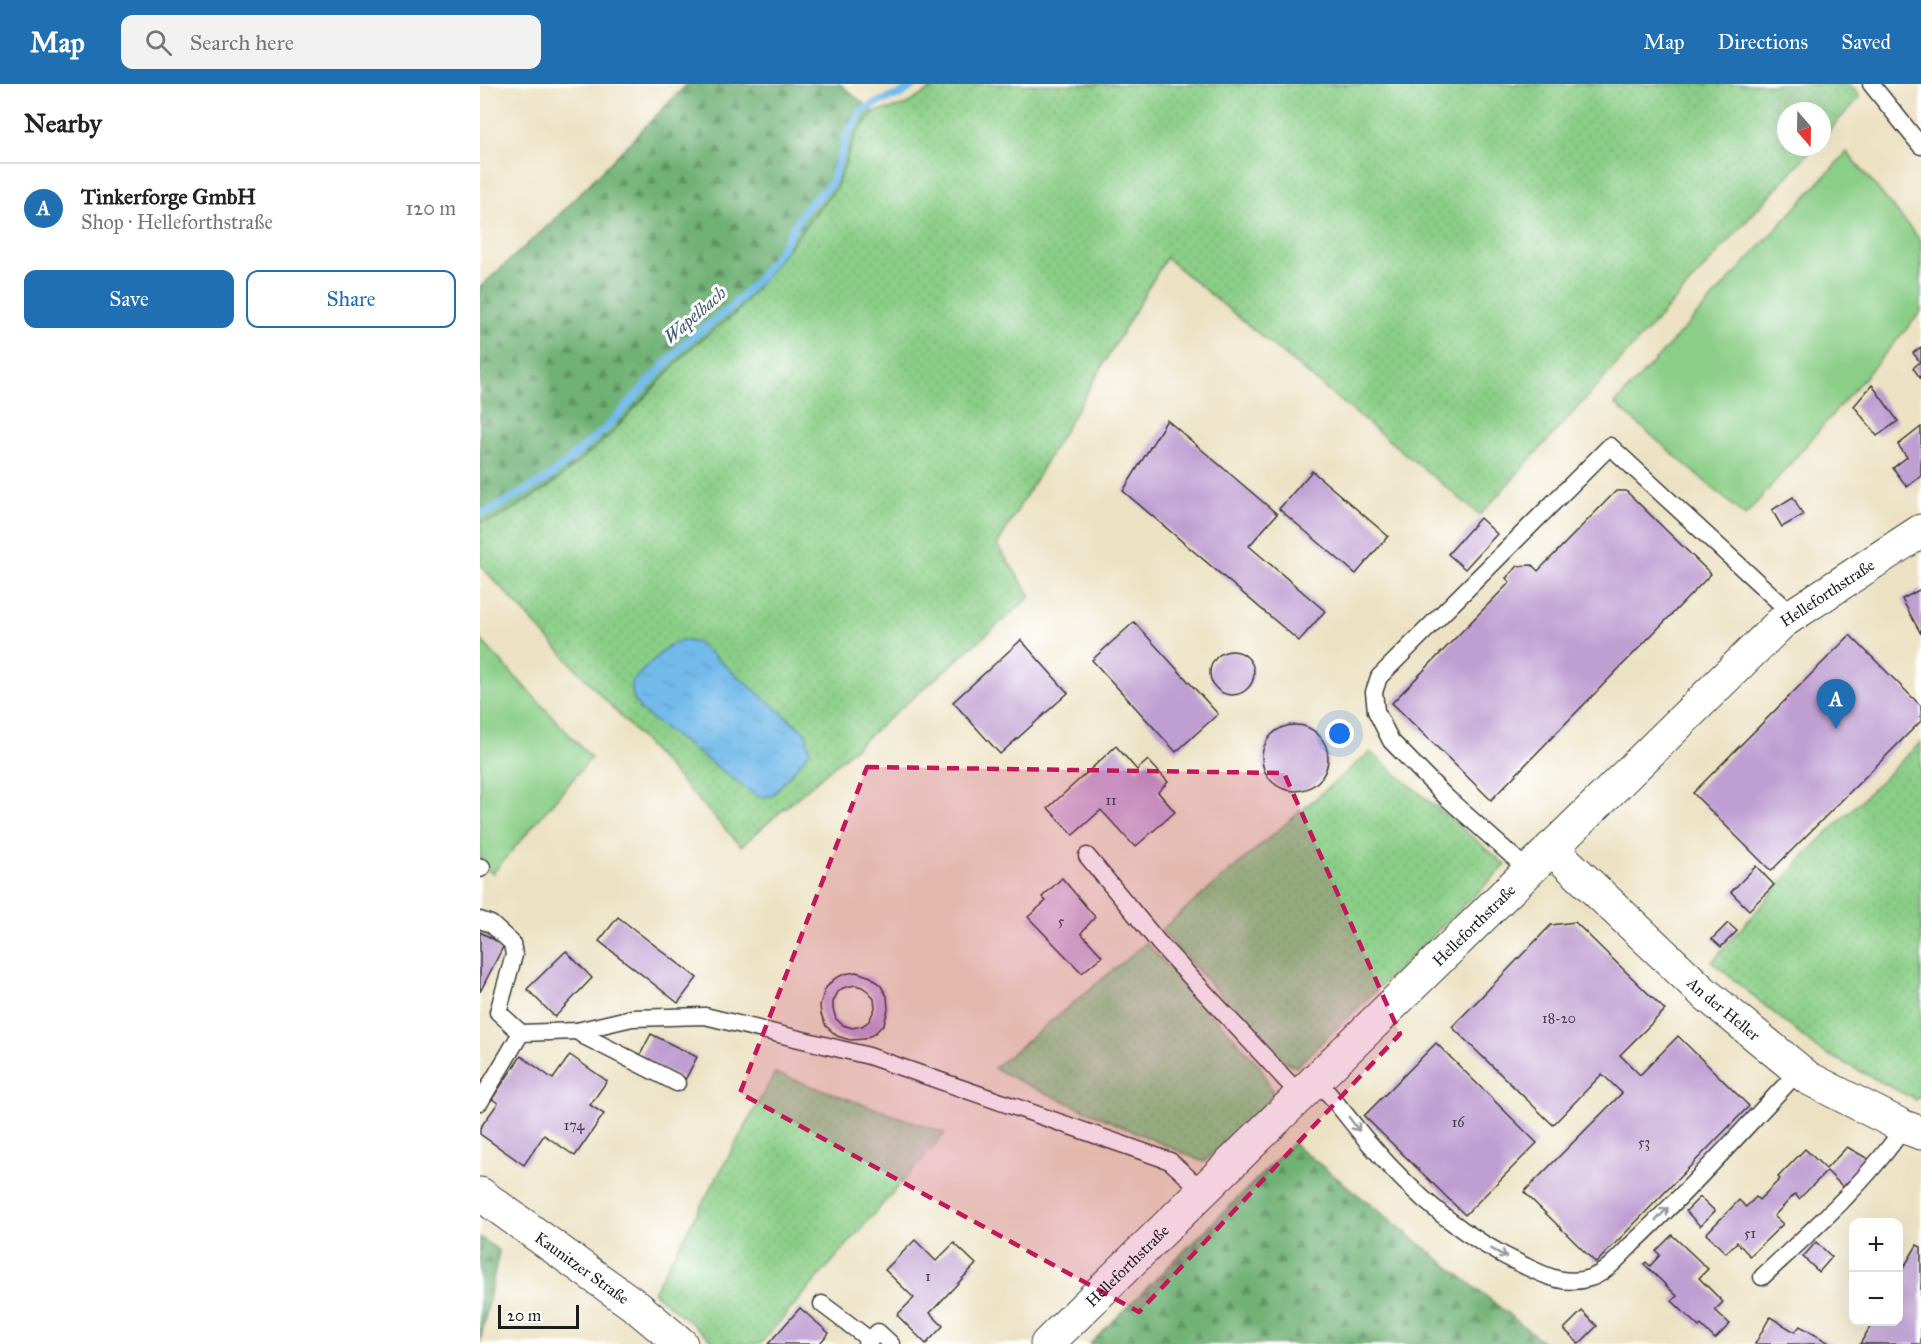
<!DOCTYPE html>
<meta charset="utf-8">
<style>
:root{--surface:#fff;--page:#f2f2f2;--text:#222;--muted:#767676;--line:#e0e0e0;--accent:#1f6fb2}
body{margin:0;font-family:"IM FELL Great Primer",serif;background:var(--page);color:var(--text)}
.controls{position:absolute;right:18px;bottom:18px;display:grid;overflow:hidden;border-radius:12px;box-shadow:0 6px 24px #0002}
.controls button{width:54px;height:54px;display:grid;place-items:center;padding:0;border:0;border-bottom:2px solid var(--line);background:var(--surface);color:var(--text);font:30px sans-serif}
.compass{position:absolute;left:1297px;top:18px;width:54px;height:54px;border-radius:50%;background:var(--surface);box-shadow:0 6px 24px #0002;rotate:160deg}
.scale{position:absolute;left:18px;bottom:15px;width:81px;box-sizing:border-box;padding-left:6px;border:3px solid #1c1c1c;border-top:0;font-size:16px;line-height:21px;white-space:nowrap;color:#1c1c1c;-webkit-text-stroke:4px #fff;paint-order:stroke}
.you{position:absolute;left:860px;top:650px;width:21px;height:21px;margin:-15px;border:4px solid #fff;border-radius:50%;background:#1a73e8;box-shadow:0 0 0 9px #1a73e833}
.badge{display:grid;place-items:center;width:39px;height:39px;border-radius:50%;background:var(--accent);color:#fff;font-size:20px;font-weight:700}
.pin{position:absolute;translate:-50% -50px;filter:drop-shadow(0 2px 3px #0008)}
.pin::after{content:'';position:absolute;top:32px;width:21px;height:18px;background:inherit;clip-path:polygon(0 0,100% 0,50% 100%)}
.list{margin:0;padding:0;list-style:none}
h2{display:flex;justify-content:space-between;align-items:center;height:78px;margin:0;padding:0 24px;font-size:26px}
h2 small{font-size:20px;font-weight:400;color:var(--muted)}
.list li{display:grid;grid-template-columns:39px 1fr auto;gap:18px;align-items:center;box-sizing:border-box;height:90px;padding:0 24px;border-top:2px solid var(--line)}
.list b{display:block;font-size:22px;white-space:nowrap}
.list p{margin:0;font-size:20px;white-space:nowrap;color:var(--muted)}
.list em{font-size:20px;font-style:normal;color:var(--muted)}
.actions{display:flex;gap:12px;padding:18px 24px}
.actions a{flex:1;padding:14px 0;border:2px solid var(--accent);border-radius:12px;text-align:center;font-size:21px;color:var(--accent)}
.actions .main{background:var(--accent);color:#fff}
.icon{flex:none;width:33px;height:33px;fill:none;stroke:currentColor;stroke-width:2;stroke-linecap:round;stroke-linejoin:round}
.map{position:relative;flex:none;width:1441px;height:1260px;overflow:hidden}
header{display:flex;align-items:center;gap:36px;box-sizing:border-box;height:84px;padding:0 30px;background:var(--accent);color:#fff}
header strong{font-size:28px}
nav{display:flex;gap:33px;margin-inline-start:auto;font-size:21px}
.search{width:420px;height:54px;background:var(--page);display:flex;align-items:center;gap:15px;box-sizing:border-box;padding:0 21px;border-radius:12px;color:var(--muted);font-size:22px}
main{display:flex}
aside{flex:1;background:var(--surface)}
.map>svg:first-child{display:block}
</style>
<header>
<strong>Map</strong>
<div class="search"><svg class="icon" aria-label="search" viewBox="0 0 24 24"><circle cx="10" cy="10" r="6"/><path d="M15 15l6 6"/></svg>Search here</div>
<nav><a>Map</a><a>Directions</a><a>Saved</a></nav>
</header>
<main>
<aside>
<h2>Nearby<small></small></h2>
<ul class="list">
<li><span class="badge">A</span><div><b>Tinkerforge GmbH</b><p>Shop · Helleforthstraße</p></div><em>120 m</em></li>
</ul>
<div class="actions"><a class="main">Save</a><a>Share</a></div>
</aside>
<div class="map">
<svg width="1441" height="1260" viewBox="0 0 1441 1260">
<defs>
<pattern id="grass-dots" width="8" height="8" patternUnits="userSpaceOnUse" patternTransform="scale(1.5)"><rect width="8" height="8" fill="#8ace87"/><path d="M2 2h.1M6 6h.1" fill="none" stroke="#76b074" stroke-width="1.8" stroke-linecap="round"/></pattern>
<pattern id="forest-firs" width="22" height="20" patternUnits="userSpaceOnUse" patternTransform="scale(1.5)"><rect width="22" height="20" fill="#6fb174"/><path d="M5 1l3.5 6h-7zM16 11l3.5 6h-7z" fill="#5a8f5e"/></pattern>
<pattern id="water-ripples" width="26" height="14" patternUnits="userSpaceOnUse" patternTransform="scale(1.5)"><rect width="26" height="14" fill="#72baea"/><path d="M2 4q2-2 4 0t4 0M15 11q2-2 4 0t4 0" fill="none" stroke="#629fc8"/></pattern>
</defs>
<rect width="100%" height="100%" fill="#fff"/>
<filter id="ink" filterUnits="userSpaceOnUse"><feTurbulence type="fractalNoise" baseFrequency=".0167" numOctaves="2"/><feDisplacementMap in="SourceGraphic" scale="12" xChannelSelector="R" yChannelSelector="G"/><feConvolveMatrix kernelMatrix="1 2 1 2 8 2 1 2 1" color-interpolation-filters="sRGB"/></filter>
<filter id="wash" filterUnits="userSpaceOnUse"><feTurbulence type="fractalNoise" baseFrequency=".008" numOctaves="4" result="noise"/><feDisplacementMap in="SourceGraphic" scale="24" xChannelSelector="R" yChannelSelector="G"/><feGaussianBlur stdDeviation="1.35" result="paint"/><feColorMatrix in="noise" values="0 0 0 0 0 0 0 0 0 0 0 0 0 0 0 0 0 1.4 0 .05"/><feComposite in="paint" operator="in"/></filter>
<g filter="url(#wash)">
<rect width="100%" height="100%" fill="#ece2c3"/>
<!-- grass -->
<g fill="url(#grass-dots)" stroke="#537552" stroke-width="1.5">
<polygon points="459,0 1369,0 1380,13 1342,54 1342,27 1306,27 1306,63 1334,63 1000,431 686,174 517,461 551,512 261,762 0,481 0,438 15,436 70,402 127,354 213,262 256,229 356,104 376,50 394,28 424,22"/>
<polygon points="1441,658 1441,1011 1436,1016 1339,966 1232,878 1327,769"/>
<polygon points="890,668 1026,781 816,983 797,973 681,846"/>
<polygon points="666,859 780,982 794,1011 724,1078 545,1000 514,984"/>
<polygon points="295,989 465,1049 280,1260 237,1260 173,1208"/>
</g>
<!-- forest -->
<g fill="url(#forest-firs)" stroke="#466648" stroke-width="1.5">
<polygon points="207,0 360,0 394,28 376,50 356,104 256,229 213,262 127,354 70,402 15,436 0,438 0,203 72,138"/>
<polygon points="813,1059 1066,1260 610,1260"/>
<polygon points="0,1153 19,1167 0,1259"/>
</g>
<!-- pitch -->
<g fill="#8ace87" stroke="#537552" stroke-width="1.5">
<polygon points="1367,68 1441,157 1441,228 1265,432 1135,320"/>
<polygon points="0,555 111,674 13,789 0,782"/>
</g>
<!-- water -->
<polygon fill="url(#water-ripples)" stroke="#476b83" stroke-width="1.5" points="202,556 218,559 326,649 330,667 292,712 278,713 161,627 153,614 151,598 187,563"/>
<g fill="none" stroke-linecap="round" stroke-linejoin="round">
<!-- stream -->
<polyline stroke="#72baea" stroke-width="8" points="0,429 9,427 68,394 126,344 207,257 252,223 279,194 300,167 324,126 351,100 368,49 383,26 401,17 421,10 435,0"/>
</g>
<g id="blocks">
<!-- building -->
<g fill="#bf9ed2" fill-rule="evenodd">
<polygon points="1441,263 1441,295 1433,284 1440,278 1433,269"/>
<polygon points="1392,301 1418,337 1397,352 1374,322"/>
<polygon points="687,336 797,430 769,462 845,527 819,557 643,407"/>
<polygon points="1441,343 1441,392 1427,403 1413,384 1427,373 1418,361"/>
<polygon points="832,387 908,452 876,490 799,425"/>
<polygon points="1136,407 1146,407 1231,490 1011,716 912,619 1030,498 1026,494 1038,482 1052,481 1058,487"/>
<polygon points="1313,413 1323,431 1302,443 1292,426"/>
<polygon points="1000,434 1017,450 985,485 968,470"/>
<polygon points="1441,505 1441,550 1422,515"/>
<polygon points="654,538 738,630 696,668 612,576"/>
<polygon points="1370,551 1441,622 1441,637 1291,787 1213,709"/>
<polygon points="541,556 588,609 520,670 473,618"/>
<circle cx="752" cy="589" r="22"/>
<circle cx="815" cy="674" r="33"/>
<polygon points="636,662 657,686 668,676 688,698 678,708 695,728 655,763 621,726 593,751 568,724"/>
<polygon points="1276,782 1294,801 1269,826 1251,808"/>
<polygon points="582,794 615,833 601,849 622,872 602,889 548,833 566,817 562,813"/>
<polygon points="138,833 217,894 198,919 119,857"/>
<polygon points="1095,838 1185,926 1140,971 1160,991 1198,952 1269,1022 1116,1179 1044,1108 1142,1009 1122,990 1073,1041 972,943 1071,841"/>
<polygon points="1248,839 1257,847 1241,863 1232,855"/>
<polygon points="0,848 24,861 0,908"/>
<polygon points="86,867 112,894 75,933 47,905"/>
<path d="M376 888 391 893 401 902 407 912 408 926 404 940 394 950 384 955 370 956 357 952 346 942 341 930 340 921 345 905 354 895 364 890ZM375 901 382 903 389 908 394 915 395 924 389 937 382 942 372 944 363 941 356 935 353 925V918L358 908 363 904Z"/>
<polygon points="171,950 217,973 205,996 159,973"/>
<polygon points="956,959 1057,1059 985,1131 884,1032"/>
<polygon points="90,971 127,997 110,1021 124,1030 95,1072 64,1051 44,1081 0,1050 0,1044 18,1019 12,1015 41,972 73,995"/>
<polygon points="1367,1063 1390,1076 1363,1103 1347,1087 1319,1115 1315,1110 1294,1132 1303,1140 1270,1172 1257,1158 1246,1169 1226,1150 1259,1116 1266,1123 1276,1113 1279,1116 1300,1095 1298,1093 1325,1065 1346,1085"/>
<polygon points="1220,1113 1235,1127 1220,1142 1206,1127"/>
<polygon points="1192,1151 1228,1185 1219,1194 1243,1218 1235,1226 1250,1240 1235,1255 1221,1241 1219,1243 1192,1217 1197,1212 1164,1180 1166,1178 1170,1182 1180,1171 1176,1167"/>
<polygon points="435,1156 456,1177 474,1159 496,1180 450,1229 463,1242 446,1260 417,1231 434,1214 405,1186"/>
<polygon points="1336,1158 1352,1173 1339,1188 1323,1173"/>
<polygon points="1437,1161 1441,1163 1441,1260 1380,1260 1393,1238 1418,1238 1418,1193"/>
<polygon points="320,1224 349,1249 339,1260 288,1260"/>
<polygon points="1102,1227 1117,1242 1099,1260 1084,1245"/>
<polygon points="1290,1233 1315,1248 1320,1242 1351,1260 1275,1260"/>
</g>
</g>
</g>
<g filter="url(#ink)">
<use href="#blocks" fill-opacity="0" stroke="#3b3a35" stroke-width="1.5"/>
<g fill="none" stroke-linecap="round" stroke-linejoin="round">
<!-- service casing -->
<g stroke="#3b3a35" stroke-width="19">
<g id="service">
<polyline points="1391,0 1441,62"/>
<polyline points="607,772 679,859 820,1011"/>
<polyline points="0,785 2,783"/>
<polyline points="1048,786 966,713 911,657 896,627 894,608 899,593 1130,362 1313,531"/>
<polyline points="0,836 11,840 32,859 34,871 18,928 41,949"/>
<polyline points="97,947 104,952 197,999"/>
<path d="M836 995C855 1016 871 1038 889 1059 932 1110 984 1154 1045 1182 1066 1192 1086 1202 1110 1194 1126 1189 1140 1172 1152 1160 1211 1105 1264 1044 1320 986"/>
<polyline points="0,1018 41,949 97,947 152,934 225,932 389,972 690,1077 723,1107"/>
<path d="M1282 1193C1330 1148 1387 1098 1424 1043"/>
<polyline points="342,1220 390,1256"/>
<polyline points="386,1260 398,1248 411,1260"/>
</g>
</g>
<!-- minor casing -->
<g stroke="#3b3a35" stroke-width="35">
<g id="minor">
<path id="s1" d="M1071 764 1222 907 1328 994 1424 1043 1441 1049"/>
<path id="s2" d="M567 1260 1302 538 1441 447"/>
</g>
</g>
<!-- tertiary casing -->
<g stroke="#3b3a35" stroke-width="35">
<g id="tertiary">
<path id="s3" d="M0 1110 157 1223 201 1260"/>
</g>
</g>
<!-- service -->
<use href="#service" stroke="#fff" stroke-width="16"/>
<!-- minor -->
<use href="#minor" stroke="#fff" stroke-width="33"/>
<!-- tertiary -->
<use href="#tertiary" stroke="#fff" stroke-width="33"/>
</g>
<!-- one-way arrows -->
<defs><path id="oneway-shaft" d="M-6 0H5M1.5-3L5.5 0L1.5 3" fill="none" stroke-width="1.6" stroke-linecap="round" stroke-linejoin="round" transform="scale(1.5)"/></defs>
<g stroke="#999">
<use href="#oneway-shaft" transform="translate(874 1040) rotate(53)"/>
<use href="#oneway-shaft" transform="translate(1182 1130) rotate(-46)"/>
<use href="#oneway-shaft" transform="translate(1019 1169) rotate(29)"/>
</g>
</g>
<!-- marked area -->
<path fill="#c2185b" fill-opacity="0.2" stroke="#c2185b" stroke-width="4.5" stroke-dasharray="12 8" stroke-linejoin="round" d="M387 683 804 689 920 950 659 1228 260 1009Z"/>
<g text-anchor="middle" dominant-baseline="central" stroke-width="6" stroke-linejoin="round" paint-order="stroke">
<!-- number labels -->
<g font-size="14" fill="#453c4a">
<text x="631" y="716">11</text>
<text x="581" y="837">5</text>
<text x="1079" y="934">18-20</text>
<text x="978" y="1038">16</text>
<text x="94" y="1041">174</text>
<text x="1164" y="1058">53</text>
<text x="1270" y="1149">51</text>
<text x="448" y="1192">1</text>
</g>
<!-- street labels -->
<g font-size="16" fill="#1c1c1c" stroke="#fff">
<text stroke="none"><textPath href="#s2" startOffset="1084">Helleforthstraße</textPath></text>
<text stroke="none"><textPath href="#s2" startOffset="598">Helleforthstraße</textPath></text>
<text stroke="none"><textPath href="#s1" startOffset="236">An der Heller</textPath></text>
<text stroke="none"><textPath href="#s2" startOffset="112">Helleforthstraße</textPath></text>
<text stroke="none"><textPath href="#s3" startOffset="126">Kaunitzer Straße</textPath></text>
</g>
<!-- water labels -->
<g font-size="18" font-style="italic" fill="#3e5b6e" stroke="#fff">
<text transform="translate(215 231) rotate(-41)">Wapelbach</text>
</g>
</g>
</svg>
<div class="controls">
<button>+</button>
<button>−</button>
</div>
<svg class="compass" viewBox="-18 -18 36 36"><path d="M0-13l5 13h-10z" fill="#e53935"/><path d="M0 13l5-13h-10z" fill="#767676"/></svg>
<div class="scale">20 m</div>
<div class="you"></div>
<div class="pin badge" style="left:1356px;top:645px">A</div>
</div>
</main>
